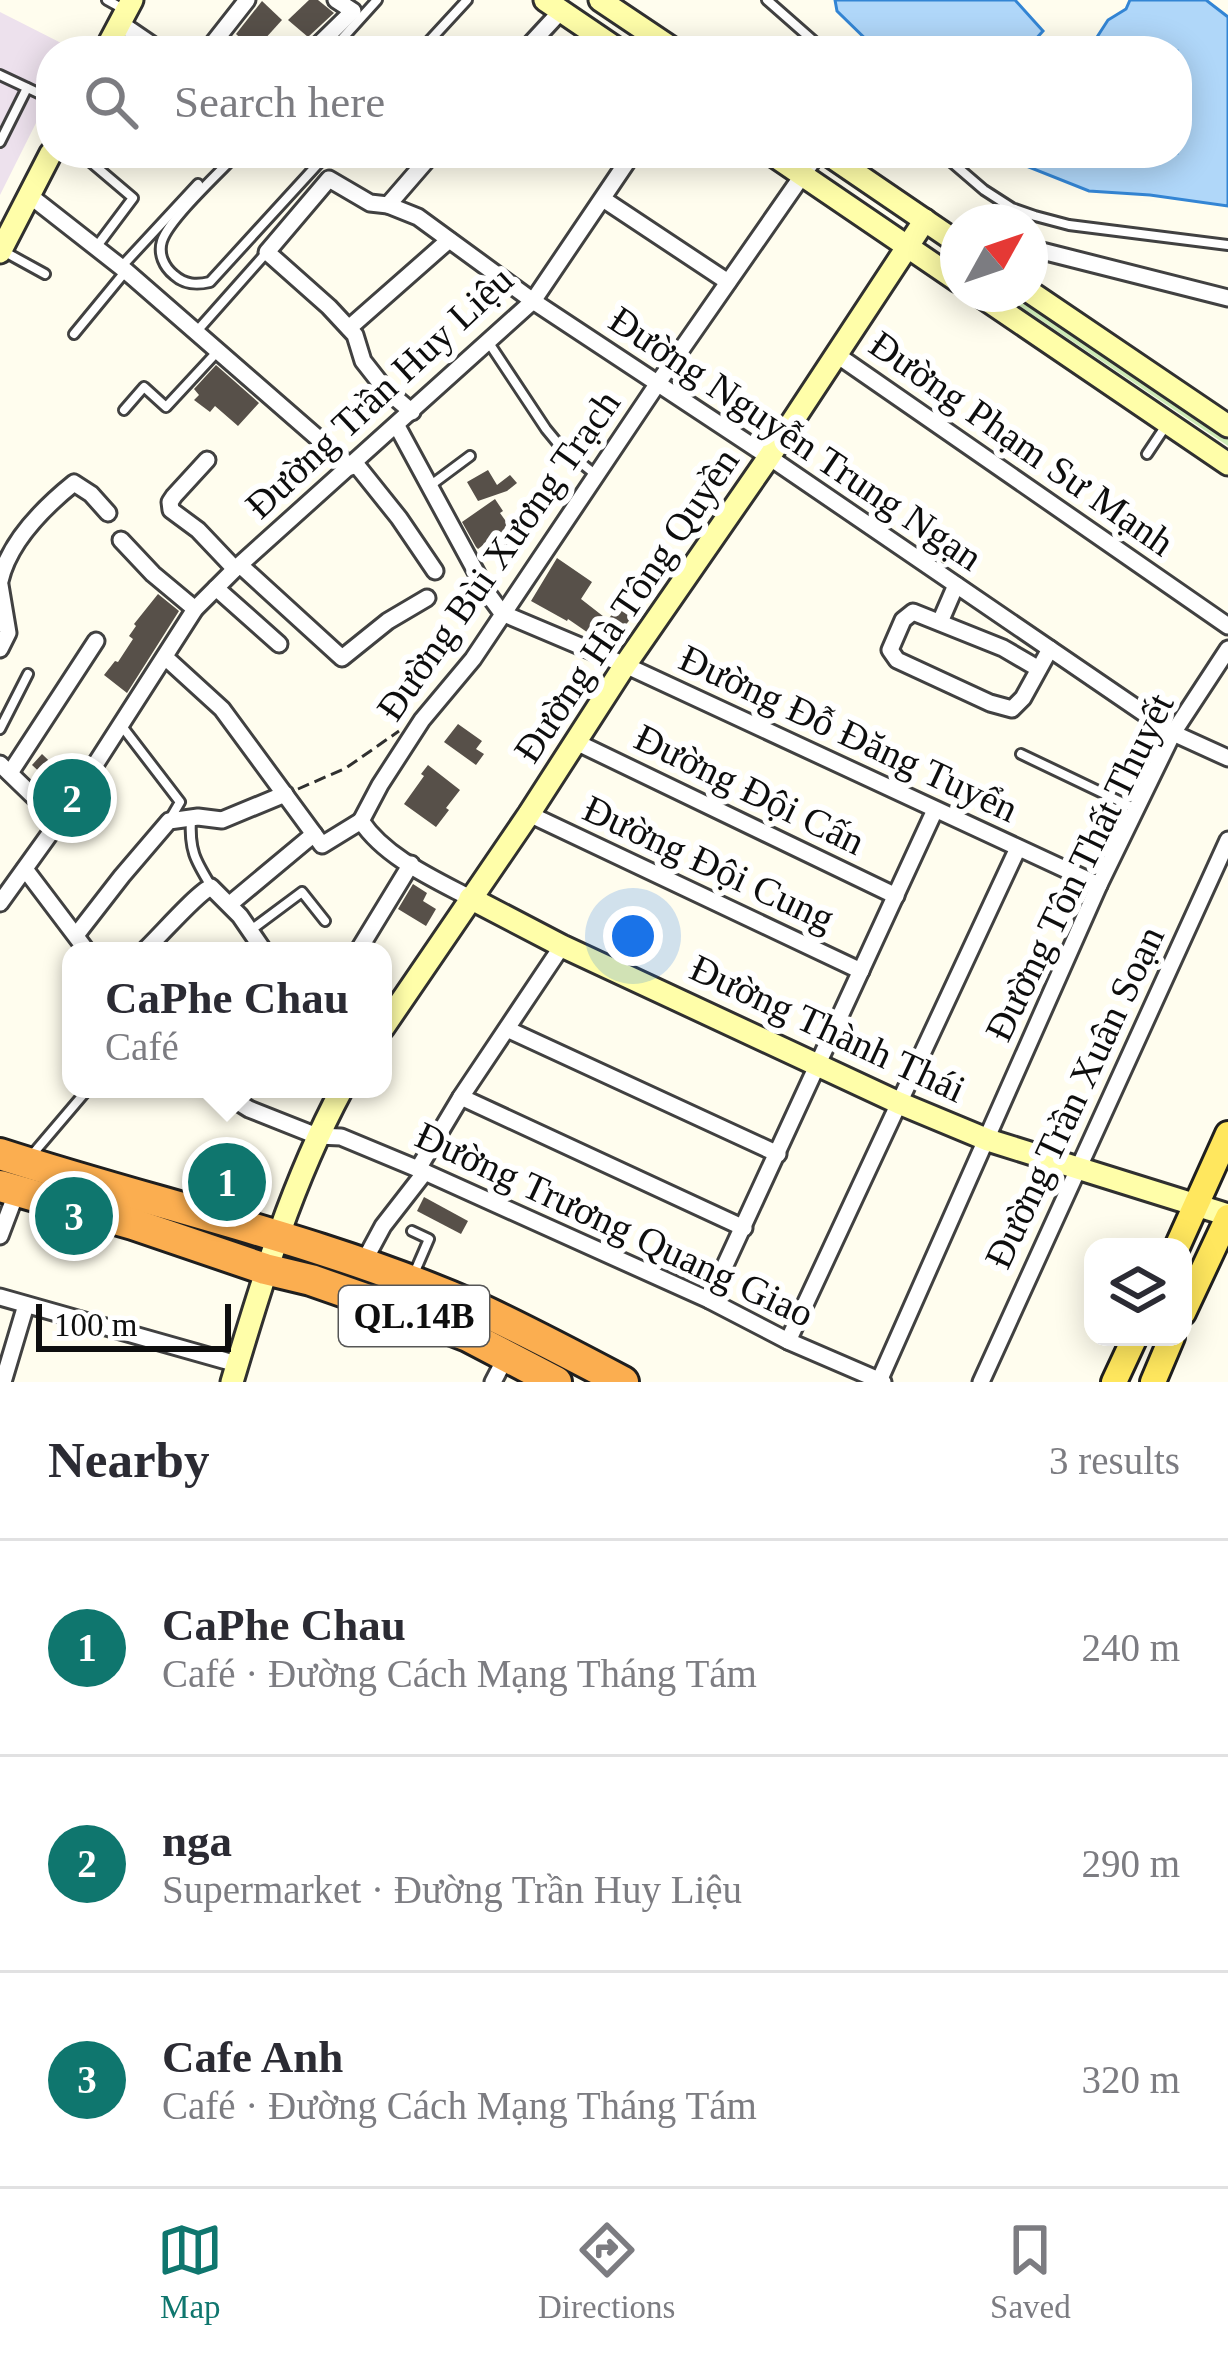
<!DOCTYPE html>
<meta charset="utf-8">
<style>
:root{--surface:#fff;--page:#f2f2f3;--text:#2b2b33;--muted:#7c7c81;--line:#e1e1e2;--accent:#0f766e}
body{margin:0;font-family:Georgia,serif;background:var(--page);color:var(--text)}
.controls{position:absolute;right:36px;bottom:36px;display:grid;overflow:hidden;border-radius:24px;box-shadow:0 6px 30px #0003}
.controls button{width:108px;height:108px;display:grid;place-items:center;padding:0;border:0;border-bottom:3px solid var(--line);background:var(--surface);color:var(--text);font:60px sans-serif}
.compass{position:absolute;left:940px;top:204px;width:108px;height:108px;border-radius:50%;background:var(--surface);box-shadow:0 6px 30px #0003;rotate:50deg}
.scale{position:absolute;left:36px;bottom:30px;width:195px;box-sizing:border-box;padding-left:12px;border:6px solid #0e0e0e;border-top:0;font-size:33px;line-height:42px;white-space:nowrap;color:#0e0e0e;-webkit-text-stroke:9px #fff;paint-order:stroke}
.you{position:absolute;left:633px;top:936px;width:42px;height:42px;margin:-30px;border:9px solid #fff;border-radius:50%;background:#1a73e8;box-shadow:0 0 0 18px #1a73e833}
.badge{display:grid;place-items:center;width:78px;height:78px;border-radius:50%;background:var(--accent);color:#fff;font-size:39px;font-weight:700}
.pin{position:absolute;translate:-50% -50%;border:6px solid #fff;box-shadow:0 3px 12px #0006}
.popup{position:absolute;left:62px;top:942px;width:330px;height:156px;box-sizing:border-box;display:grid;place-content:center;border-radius:24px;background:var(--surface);filter:drop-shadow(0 3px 9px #0005);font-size:39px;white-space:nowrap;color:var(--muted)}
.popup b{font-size:45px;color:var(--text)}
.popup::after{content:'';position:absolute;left:50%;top:100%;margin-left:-24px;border:24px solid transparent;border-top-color:var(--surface)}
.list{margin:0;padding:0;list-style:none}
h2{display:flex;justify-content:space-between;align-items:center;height:156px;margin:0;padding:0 48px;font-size:51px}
h2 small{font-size:39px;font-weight:400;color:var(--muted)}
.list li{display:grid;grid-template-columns:78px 1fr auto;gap:36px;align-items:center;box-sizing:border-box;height:216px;padding:0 48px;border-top:3px solid var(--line)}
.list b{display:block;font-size:45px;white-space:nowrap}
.list p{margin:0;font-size:39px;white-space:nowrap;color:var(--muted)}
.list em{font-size:39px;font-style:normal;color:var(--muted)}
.icon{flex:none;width:66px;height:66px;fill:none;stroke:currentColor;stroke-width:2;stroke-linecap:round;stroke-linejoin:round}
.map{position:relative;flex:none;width:1228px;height:1382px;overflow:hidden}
.search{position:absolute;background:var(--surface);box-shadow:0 6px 30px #0003;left:36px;right:36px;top:36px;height:132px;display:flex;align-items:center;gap:30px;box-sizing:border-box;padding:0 42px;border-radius:48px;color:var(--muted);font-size:45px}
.sheet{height:804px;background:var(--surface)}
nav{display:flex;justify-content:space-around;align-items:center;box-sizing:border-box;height:168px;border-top:3px solid var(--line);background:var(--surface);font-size:33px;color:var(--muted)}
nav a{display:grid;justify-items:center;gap:6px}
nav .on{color:var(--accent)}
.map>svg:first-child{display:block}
</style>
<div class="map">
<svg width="1228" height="1382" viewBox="0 0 1228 1382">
<rect width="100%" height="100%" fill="#fffdee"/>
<!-- industrial -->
<polygon fill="#ede1ed" points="0,12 73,49 51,51 51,93 0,195"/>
<!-- green -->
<polygon fill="#cdebb6" points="1002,294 1013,294 1228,440 1228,446"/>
<!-- water -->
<g fill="#b0d7f9" stroke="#3385d4" stroke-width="3">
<polygon points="835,0 1015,0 1043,31 1025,51 878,51 837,11"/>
<polygon points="1130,0 1206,0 1228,17 1228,206 1150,195 1089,191 1026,166 1009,153 1177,153 1177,51 1088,51 1108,20 1126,9"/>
</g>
<!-- building -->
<g fill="#575049">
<polygon points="309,0 318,0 334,13 308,37 288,20"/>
<polygon points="262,1 282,20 254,51 236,34"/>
<polygon points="216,365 259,403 238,426 215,406 210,412 194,400 199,395 194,389"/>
<polygon points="488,470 497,485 510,475 517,483 507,491 478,501 467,482"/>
<polygon points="495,499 503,511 500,513 510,527 507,529 518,548 495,560 486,543 478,549 476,547 462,522"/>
<polygon points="557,558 592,582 581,599 608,620 619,604 634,614 616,638 612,634 605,644 600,641 568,619 567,621 531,601"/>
<polygon points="158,594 179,611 127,693 104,675 115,661 118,662 133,639 129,636 136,626 134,624"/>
<polygon points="458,724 482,741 476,749 484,754 476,765 444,742"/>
<polygon points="42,754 70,781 57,802 39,785 46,778 32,765"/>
<polygon points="428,765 460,790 446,808 449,810 436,827 404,804 424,776 421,774"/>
<polygon points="413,884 427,893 423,901 436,909 426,926 398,909"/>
<polygon points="424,1197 468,1221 461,1234 417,1211"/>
</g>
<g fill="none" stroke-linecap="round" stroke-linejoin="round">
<!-- lane casing -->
<g stroke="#414141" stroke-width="14">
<g id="lane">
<polyline points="107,0 125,10"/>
<polyline points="767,0 825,51"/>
<polyline points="331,51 377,0"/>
<polyline points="420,51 467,0"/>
<polyline points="0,75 51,99"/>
<polyline points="0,142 27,88"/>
<polyline points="80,153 133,198 97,246"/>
<path d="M238 153C220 172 169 219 162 241 158 254 164 267 174 275 185 285 197 285 210 282L328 153"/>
<polyline points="941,153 984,190 1012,208 1035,216 1069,225 1228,245"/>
<polyline points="5,252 45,274"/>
<polyline points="122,266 198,184"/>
<polyline points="197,331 267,252"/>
<polyline points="74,334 125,272"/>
<polyline points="489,343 546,429 560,446 596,475"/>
<polyline points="124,410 144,387 166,407 217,352"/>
<polyline points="1147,454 1167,424"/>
<polyline points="431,485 470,456"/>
<polyline points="121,725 180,802 170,819"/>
<polyline points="0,729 28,674"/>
<polyline points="1021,754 1136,809"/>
<path d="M191 818C189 850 195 860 211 886"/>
<polyline points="251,930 302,892 325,921"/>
<polyline points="31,1156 88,1089"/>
<polyline points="412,1231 429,1239 413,1276"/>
</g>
</g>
<!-- street casing -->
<g stroke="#414141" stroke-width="21">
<g id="street">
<polyline points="120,23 161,51"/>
<polyline points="207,51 247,0"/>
<polyline points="312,51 353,11 336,0"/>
<polyline points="524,51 561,11"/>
<polyline points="433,153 388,205 418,217 533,301 769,457 1173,733 1228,758"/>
<polyline points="29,195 126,271 351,467"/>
<polyline points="603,199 728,282"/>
<polyline points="388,205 370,203 329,179 267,252 329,307 355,335 363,361 385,389 412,412"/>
<polyline points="1030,248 1228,298"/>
<polyline points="349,328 449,240"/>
<polyline points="837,355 1228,626"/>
<polyline points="397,426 488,594 502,613 625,665 1099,885"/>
<polyline points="207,460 174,496 170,502 171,510 198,530 235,569"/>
<polyline points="355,463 399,518 435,571"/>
<polyline points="121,540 153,574 195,609"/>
<polyline points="240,565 342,658 388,621 427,598"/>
<path d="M0 581C9 542 43 508 74 483L91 494 108 513"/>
<polyline points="0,585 8,633 0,649"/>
<polyline points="216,588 279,644"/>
<polyline points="940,622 956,585"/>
<polyline points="165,657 222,709 322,845 361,821"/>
<polyline points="1039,669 1003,648 913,612 903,620 890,650 897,660 990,703 1012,709 1023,698 1050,649"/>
<polyline points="576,742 896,896"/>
<polyline points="0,764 59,821"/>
<polyline points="10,773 96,641"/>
<polyline points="529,814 861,971"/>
<polyline points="361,821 380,785 422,720 473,659 658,383 818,153"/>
<path d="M361 821C385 857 432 878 470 898"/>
<polyline points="25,869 87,951"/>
<polyline points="0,903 59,821 195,609 235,569 533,301 633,153"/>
<polyline points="230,904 314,834"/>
<polyline points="77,934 122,876 169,821 198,817 222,820 285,794"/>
<path d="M144 951C159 937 197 893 211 887L240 916 264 951"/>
<polyline points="358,951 411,864"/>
<polyline points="507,1029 778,1154"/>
<polyline points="217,1089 249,1109 317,1136 341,1137 418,1169 709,1300 788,1341 883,1382"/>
<polyline points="461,1097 744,1228"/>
<polyline points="418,1169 461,1097 562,946"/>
<polyline points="0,1236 17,1191"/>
<polyline points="362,1265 383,1226 425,1172"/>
<polyline points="0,1297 237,1364"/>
<polyline points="709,1300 935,810"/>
<polyline points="788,1341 1018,848"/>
<polyline points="879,1381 1099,885 1173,733 1228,649"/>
<polyline points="3,1382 26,1305"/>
<polyline points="493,1382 506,1357"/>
<polyline points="981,1382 1228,840"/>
</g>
</g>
<!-- secondary casing -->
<g stroke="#303030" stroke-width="27">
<g id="secondary">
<polyline points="545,0 620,51"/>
<polyline points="600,0 676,51"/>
<polyline points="105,51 132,0"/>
<polyline points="770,153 958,281"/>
<polyline points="826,153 958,243"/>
<polyline points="0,252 51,153"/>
<polyline points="1030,292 1228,426"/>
<polyline points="978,294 1228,464"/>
<polyline points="470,898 562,946 899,1103 988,1140 1228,1215"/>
<polyline points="383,1028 529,814 625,665 769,457 925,220"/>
<path d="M232 1382C262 1281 292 1182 342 1089"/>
</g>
</g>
<!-- primary casing -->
<g stroke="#1f1f1f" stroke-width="30">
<g id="primary">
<polyline points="1177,1247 1228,1134"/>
<polyline points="1183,1313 1228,1217"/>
<polyline points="1114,1382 1135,1337"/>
<polyline points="1153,1382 1172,1337"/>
</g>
</g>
<!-- highway casing -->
<g stroke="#1f1f1f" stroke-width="36">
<g id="highway">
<path d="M0 1154C157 1205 323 1240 475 1307 525 1330 574 1356 623 1382"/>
<polyline points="0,1186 133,1224 265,1269 311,1280 437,1324 468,1336 556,1382"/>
</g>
</g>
<!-- path -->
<polyline stroke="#303030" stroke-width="3" stroke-dasharray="12 6" stroke-linecap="butt" points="298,789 346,768 399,731"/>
<!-- lane -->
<use href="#lane" stroke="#fff" stroke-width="8"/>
<!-- street -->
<use href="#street" stroke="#fff" stroke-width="15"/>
<!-- secondary -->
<use href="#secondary" stroke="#fffea9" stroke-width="21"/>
<!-- primary -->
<use href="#primary" stroke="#ffe75e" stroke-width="24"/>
<!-- highway -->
<use href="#highway" stroke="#fbae50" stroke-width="30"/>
</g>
<g text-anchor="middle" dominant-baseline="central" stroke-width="12" stroke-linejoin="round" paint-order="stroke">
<!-- shield labels -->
<rect fill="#fff" stroke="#565656" stroke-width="3" x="339" y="1286" width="150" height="60" rx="9"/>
<g font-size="36" font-weight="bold" fill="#0e0e0e">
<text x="414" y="1316">QL.14B</text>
</g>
<!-- street labels -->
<g font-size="39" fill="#0e0e0e" stroke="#fff">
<text transform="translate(379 392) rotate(-43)">Đường Trần Huy Liệu</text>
<text transform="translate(796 438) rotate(34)">Đường Nguyễn Trung Ngạn</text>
<text transform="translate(1022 443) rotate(35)">Đường Phạm Sư Mạnh</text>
<text transform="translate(498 555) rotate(-55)">Đường Bùi Xương Trạch</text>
<text transform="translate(626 605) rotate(-56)">Đường Hà Tông Quyền</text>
<text transform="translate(849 733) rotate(25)">Đường Đỗ Đăng Tuyển</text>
<text transform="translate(750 789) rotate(26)">Đường Đội Cấn</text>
<text transform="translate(709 863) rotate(25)">Đường Đội Cung</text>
<text transform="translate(1079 867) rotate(-64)">Đường Tôn Thất Thuyết</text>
<text transform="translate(828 1028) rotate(25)">Đường Thành Thái</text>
<text transform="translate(1074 1097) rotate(-65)">Đường Trần Xuân Soạn</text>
<text transform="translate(615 1224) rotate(25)">Đường Trương Quang Giao</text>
</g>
</g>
</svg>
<div class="controls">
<button><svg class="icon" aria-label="layers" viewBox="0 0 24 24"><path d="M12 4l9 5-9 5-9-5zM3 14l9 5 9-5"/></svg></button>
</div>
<svg class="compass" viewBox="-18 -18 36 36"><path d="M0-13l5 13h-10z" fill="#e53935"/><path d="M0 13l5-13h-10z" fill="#7c7c81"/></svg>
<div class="scale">100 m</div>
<div class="you"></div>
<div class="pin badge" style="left:227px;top:1182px">1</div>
<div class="popup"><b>CaPhe Chau</b>Café</div>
<div class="pin badge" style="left:72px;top:798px">2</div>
<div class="pin badge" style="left:74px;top:1216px">3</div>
<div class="search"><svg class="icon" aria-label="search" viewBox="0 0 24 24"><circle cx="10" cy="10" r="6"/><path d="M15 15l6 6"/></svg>Search here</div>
</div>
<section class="sheet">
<h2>Nearby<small>3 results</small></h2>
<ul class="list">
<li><span class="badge">1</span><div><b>CaPhe Chau</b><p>Café · Đường Cách Mạng Tháng Tám</p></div><em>240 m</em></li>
<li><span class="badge">2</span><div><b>nga</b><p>Supermarket · Đường Trần Huy Liệu</p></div><em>290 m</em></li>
<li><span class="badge">3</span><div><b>Cafe Anh</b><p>Café · Đường Cách Mạng Tháng Tám</p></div><em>320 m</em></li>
</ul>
</section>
<nav>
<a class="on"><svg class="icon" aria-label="map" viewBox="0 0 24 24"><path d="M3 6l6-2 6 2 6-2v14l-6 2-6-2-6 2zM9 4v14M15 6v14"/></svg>Map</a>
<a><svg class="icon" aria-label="directions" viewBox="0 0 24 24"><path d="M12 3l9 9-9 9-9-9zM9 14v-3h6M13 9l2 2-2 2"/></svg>Directions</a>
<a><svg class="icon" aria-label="saved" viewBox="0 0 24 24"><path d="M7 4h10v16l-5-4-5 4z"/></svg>Saved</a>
</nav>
